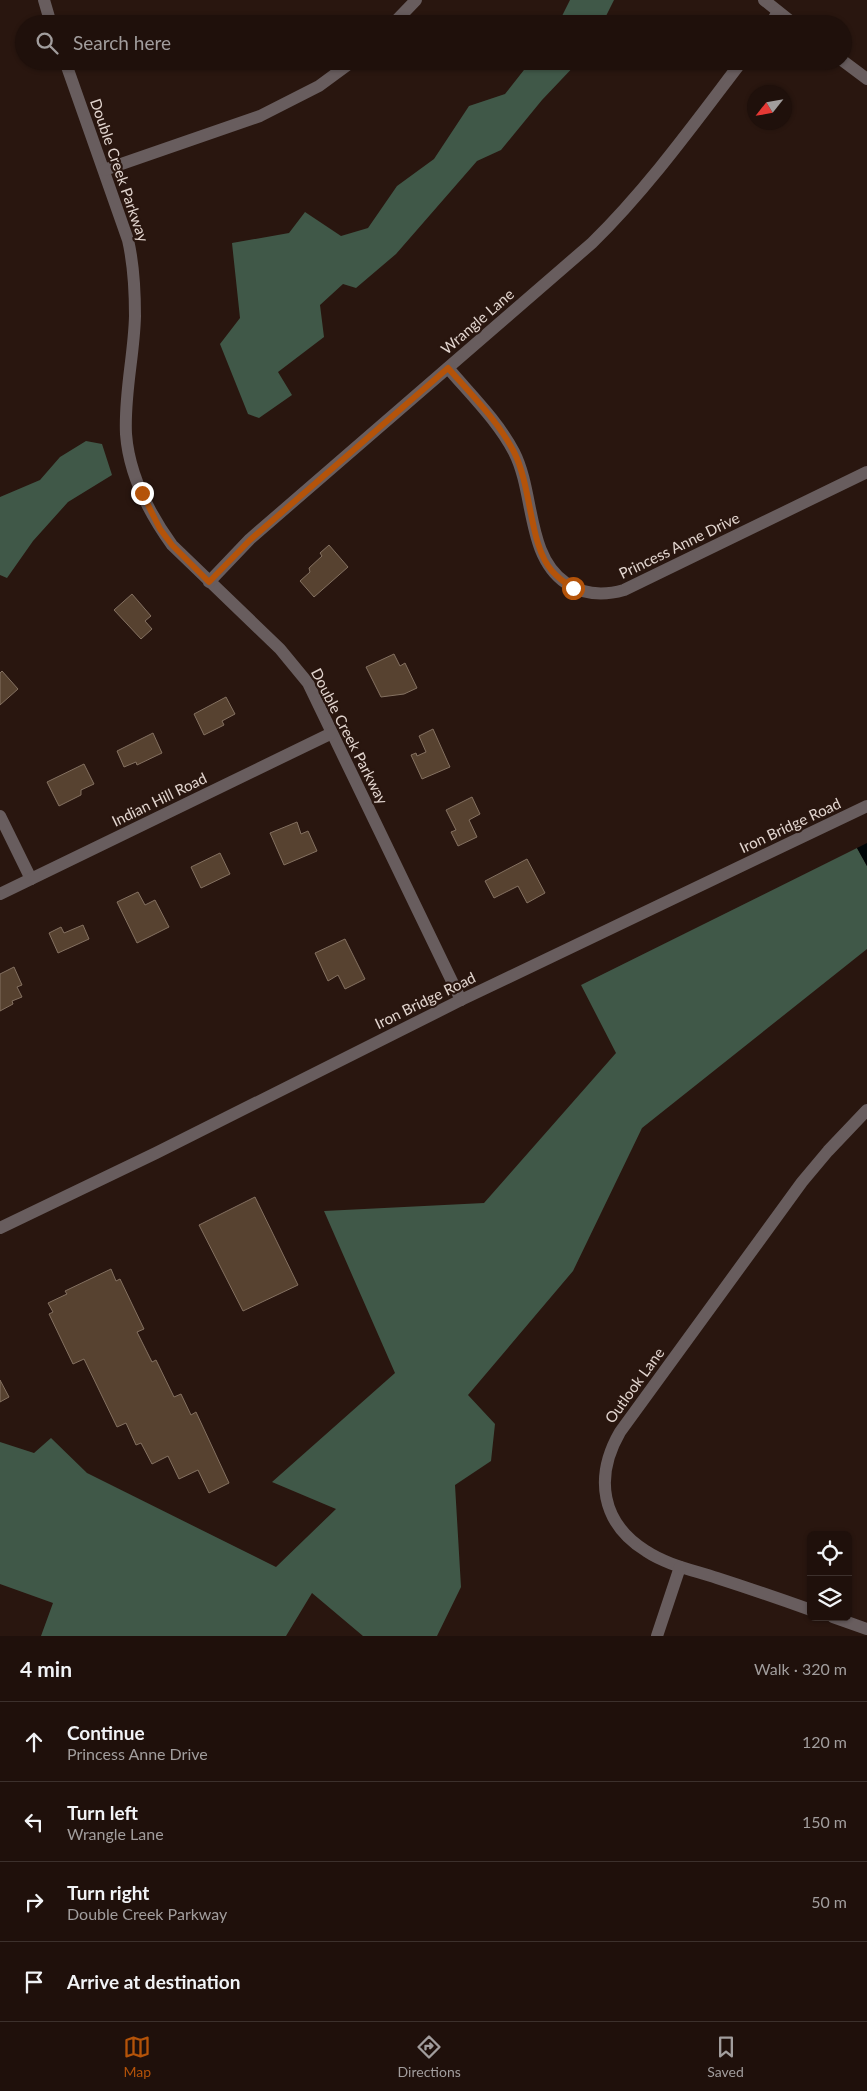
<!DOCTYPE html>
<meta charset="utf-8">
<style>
:root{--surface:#1f100b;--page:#271914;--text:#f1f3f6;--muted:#a19d9d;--line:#3c302c;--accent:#b45309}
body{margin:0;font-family:Lato,sans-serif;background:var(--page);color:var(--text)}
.controls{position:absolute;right:15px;bottom:15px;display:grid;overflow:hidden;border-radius:8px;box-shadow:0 1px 4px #0004}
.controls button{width:45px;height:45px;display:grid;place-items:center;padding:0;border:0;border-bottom:1px solid var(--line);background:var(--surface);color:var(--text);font:25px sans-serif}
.compass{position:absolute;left:747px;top:85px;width:45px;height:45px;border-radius:50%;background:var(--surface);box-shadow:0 1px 4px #0004;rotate:239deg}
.stop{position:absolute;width:15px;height:15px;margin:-11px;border:4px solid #b45309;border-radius:50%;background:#fff}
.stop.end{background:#b45309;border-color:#fff;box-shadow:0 1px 5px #0008}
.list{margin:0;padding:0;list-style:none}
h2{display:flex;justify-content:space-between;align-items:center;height:65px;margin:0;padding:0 20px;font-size:21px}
h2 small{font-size:16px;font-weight:400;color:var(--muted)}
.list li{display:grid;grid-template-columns:32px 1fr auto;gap:15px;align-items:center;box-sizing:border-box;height:80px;padding:0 20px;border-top:1px solid var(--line)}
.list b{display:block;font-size:19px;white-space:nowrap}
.list p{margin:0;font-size:16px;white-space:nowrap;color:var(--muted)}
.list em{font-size:16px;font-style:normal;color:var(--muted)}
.icon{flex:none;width:28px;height:28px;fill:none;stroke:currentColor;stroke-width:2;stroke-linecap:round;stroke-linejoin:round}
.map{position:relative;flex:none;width:867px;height:1636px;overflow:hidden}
.search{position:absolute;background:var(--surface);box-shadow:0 1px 4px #0004;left:15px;right:15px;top:15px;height:55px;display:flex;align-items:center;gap:12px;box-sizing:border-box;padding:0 18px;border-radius:28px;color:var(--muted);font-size:19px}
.sheet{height:385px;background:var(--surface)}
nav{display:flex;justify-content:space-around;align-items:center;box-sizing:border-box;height:70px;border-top:1px solid var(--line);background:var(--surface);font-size:14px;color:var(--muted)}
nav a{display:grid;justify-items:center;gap:2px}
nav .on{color:var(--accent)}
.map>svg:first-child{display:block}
</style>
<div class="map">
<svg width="867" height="1636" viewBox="0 0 867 1636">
<rect width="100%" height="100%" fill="#29160f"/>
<!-- forest -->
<g fill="#405848">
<polygon points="570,0 614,0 602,24 558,24"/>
<polygon points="531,61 579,61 542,100 501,150 477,161 396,254 356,288 343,284 320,305 324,337 278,372 292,395 259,418 248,414 220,344 240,318 232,243 289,233 305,212 341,236 368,228 397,186 434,159 469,106 505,94"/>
<polygon points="86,441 102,444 112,475 68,502 33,541 7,578 0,575 0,497 40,480 60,457"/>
<polygon points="857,848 867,866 867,949 642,1128 573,1271 468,1395 495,1424 491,1461 455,1485 461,1587 437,1636 363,1636 312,1593 286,1636 41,1636 53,1603 0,1584 0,1442 34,1453 51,1438 87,1473 276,1567 336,1509 272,1482 395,1373 324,1211 484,1203 616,1053 581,985"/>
</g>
<!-- water -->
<polygon fill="#000607" points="867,843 867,866 857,848"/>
<!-- building -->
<g fill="#574230" stroke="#847161">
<polygon points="329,545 348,567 314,597 300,581 310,572 309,568 322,556 320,553"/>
<polygon points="132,594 151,616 145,621 152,629 141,639 114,610"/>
<polygon points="394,654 400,666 405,663 417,688 404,694 381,697 366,667"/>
<polygon points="2,671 18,689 0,705 0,673"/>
<polygon points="226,697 235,714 222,721 224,725 204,735 194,714"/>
<polygon points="433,729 450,767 422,779 411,755 416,753 417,756 426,752 419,736"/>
<polygon points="153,733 162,753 137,765 136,762 124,767 117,751"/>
<polygon points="84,764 94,784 81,790 81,795 59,806 47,782"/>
<polygon points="472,797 480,814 469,820 477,837 458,846 451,832 456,830 446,810"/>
<polygon points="297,822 301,834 308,831 317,851 284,865 270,833"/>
<polygon points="220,853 230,874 201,888 191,867"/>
<polygon points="527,859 545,893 527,903 518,886 494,898 485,881"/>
<polygon points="138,892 145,905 155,900 169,927 137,943 117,902"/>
<polygon points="83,925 89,939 58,953 49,933 61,927 64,933"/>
<polygon points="345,939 365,979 345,989 338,975 328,981 315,953"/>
<polygon points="14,967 22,985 17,987 22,997 12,1001 13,1004 0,1011 0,974"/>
<polygon points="255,1197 298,1285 243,1311 199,1225"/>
<polygon points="111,1269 116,1281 120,1279 144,1329 137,1332 152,1362 156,1360 174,1397 181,1394 191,1415 196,1412 229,1483 209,1493 198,1470 179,1479 168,1456 152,1464 141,1443 136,1445 126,1423 117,1427 84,1359 73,1364 49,1314 53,1312 48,1303 67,1294 65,1291"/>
<polygon points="0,1380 9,1397 0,1402"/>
</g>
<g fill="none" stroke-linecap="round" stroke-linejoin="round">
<!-- minor -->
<g stroke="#685d5e" stroke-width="12">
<polyline points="44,0 51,24"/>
<polyline points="764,0 794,24"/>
<polyline points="393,24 416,0"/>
<polyline points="770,24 778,12"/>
<path d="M65 61 128 240C134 266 135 290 135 316 134 356 124 394 126 434 129 474 149 513 172 545L280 649 308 683 461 1000"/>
<polyline points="843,61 867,79"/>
<polyline points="104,170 260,116 319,86 353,61"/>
<path d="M448 368C470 394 498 421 514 452 535 493 526 556 566 583 584 595 603 596 624 590L867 472"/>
<path d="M209 582 250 539 592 243C648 188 694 124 742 61"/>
<polyline points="0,816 31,879"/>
<polyline points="0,894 332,733"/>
<polyline points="0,1228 156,1153 461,1000 867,806"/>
<path d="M811 1610C780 1599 748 1588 717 1578 693 1570 667 1565 646 1551 601 1523 594 1477 620 1432L802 1182 828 1151 867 1110"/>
<polyline points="833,1617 867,1629"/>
<polyline points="657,1636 680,1567"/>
</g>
</g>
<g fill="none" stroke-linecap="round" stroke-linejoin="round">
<!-- route -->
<path stroke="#b45309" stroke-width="6" d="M142 493 160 529 172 545 209 582 250 540 448 368C471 394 498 421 514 452 532 487 529 545 552 571 558 578 565 583 573 588"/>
</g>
<g text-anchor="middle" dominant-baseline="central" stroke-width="4.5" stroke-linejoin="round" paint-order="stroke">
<!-- street labels -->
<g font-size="15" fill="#e2d5cf" stroke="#29160f">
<text transform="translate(120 170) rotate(71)">Double Creek Parkway</text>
<text transform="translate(477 321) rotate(-41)">Wrangle Lane</text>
<text transform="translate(679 545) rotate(-26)">Princess Anne Drive</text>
<text transform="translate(350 736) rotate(63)">Double Creek Parkway</text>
<text transform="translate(159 799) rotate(-26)">Indian Hill Road</text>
<text transform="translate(790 825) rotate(-25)">Iron Bridge Road</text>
<text transform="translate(425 1000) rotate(-26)">Iron Bridge Road</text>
<text transform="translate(634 1385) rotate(-54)">Outlook Lane</text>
</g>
</g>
</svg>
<div class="controls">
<button><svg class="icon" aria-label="locate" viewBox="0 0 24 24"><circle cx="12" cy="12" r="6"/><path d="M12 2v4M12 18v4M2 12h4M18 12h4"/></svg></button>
<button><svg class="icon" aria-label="layers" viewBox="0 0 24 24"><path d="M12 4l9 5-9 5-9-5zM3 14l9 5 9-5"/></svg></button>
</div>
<svg class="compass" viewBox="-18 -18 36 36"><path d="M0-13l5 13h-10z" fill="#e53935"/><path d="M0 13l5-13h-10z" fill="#a19d9d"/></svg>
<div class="stop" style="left:573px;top:588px"></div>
<div class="stop end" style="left:142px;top:493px"></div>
<div class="search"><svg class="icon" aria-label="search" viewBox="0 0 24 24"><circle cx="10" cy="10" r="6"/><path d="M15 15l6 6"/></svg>Search here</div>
</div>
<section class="sheet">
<h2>4 min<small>Walk · 320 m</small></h2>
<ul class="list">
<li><svg class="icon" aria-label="ahead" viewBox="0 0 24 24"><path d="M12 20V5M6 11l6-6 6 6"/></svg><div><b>Continue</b><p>Princess Anne Drive</p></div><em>120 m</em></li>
<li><svg class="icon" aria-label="left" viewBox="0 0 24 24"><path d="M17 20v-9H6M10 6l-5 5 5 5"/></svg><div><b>Turn left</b><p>Wrangle Lane</p></div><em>150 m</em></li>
<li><svg class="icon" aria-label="right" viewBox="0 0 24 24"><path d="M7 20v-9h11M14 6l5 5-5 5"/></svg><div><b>Turn right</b><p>Double Creek Parkway</p></div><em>50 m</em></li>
<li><svg class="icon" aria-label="arrive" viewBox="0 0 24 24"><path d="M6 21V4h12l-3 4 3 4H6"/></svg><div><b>Arrive at destination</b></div></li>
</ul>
</section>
<nav>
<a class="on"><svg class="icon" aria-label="map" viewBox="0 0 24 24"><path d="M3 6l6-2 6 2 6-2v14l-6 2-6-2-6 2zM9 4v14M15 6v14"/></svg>Map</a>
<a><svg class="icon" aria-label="directions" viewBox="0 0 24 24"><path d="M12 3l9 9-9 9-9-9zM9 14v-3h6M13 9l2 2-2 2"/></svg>Directions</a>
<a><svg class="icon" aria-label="saved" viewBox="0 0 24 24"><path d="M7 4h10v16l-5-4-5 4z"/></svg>Saved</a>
</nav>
